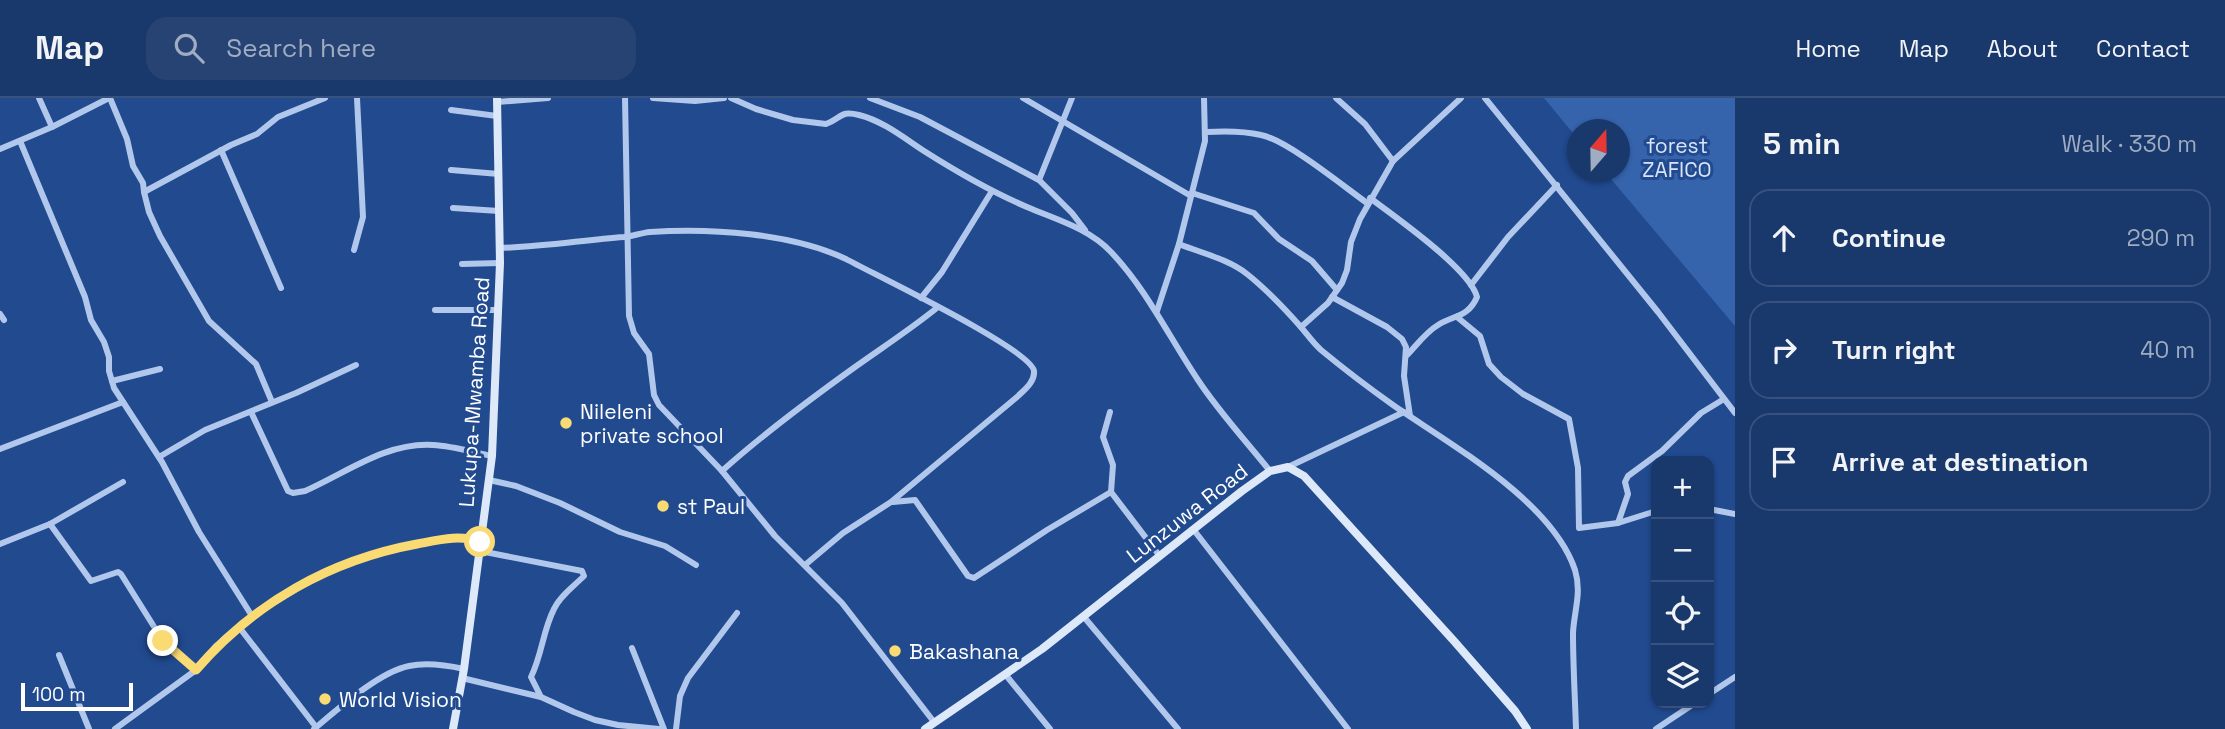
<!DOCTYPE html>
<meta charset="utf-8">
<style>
:root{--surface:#19386b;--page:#264373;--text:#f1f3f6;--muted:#9facc1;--line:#37527e}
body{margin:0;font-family:"Space Grotesk",sans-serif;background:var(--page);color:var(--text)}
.controls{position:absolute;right:21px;bottom:21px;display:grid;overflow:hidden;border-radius:14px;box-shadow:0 2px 5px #0004}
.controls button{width:63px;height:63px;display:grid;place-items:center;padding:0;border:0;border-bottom:2px solid var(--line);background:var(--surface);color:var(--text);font:35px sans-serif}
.compass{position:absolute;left:1567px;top:21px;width:63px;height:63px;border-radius:50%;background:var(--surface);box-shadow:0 2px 5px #0004;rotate:20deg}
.scale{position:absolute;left:21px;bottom:18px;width:112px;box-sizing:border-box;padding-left:7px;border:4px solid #fff;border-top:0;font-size:19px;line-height:24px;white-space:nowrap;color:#fff;-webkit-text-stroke:5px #214a8f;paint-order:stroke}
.stop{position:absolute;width:21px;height:21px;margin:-16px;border:5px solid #f9da73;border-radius:50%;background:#fff}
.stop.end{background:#f9da73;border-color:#fff;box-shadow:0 2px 7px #0008}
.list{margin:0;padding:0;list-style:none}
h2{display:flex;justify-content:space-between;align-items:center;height:91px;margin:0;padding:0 28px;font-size:30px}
h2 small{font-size:23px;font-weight:400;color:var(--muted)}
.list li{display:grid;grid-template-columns:46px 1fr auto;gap:21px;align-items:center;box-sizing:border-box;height:98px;margin:0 14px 14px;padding:0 14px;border:2px solid var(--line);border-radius:21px}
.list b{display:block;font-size:26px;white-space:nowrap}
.list em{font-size:23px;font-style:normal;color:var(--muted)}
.icon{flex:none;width:38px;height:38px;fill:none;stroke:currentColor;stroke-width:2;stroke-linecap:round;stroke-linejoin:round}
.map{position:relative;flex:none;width:1735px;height:631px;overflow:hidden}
header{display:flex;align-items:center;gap:42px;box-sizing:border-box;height:98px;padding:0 35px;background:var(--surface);border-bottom:2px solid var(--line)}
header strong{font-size:33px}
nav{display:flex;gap:38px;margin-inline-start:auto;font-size:24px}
.search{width:490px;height:63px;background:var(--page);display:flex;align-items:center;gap:18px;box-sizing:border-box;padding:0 24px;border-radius:21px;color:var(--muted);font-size:26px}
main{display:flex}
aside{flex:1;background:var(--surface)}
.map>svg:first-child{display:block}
</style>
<header>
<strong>Map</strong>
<div class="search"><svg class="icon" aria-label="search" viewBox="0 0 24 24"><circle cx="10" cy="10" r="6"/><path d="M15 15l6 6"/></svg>Search here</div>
<nav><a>Home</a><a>Map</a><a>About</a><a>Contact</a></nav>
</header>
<main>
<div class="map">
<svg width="1735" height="631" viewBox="0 0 1735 631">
<rect width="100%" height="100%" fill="#214a8f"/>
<!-- green -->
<polygon fill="#3563ac" points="1544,0 1735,0 1735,228 1605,74 1619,74 1619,32 1577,32 1577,40"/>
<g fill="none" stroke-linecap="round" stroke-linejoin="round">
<!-- street -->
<g stroke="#b1c8ec" stroke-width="6">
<polyline points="39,0 52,29"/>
<polyline points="110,0 127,41 133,68 143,85 144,94 231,47 257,36 278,19 325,0"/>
<polyline points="625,0 629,218 634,235 649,256 654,297 659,307 722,373 775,438 842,505 934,624"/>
<polyline points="653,0 695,3 724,0"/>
<path d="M731 0 756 11 793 22 826 26C842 20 840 12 859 17 883 23 904 40 924 53 957 74 992 94 1027 109 1057 122 1088 130 1111 154 1147 192 1169 239 1198 282 1219 314 1246 343 1270 373"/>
<polyline points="870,0 920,19 1039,82 1072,115 1085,132"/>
<polyline points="1023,0 1191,98"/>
<polyline points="1336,0 1365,26 1393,63"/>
<polyline points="1485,0 1658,214 1735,315"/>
<polyline points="497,4 548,0"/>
<polyline points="451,12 497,18"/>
<path d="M1206 34C1223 33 1244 33 1261 37 1287 42 1343 88 1367 105"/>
<polyline points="20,43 85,199 91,222 104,244 109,259 109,273 114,290 162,364 199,434 252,518"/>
<polyline points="0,51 52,29 109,0"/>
<polyline points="221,52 281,190"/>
<polyline points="451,72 499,76"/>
<polyline points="1039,82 1072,0"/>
<polyline points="144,94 149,114 160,138 209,223 256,266 272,304"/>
<polyline points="1192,95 1254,115 1279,141 1312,163 1337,192"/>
<path d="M1370 100C1394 118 1470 171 1477 199 1468 220 1453 217 1438 227 1426 234 1416 248 1406 258"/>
<polyline points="453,110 499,113"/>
<path d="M1179 146C1201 155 1228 161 1247 176 1266 191 1284 210 1300 228 1307 236 1313 245 1321 252 1344 271 1369 290 1393 307 1451 347 1552 403 1575 472 1582 495 1574 513 1573 535 1573 567 1575 599 1576 631"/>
<path d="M500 150C542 149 583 142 624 139 633 138 641 135 650 134 711 130 791 135 846 161 873 176 1031 251 1034 273 1035 284 1024 292 1017 299L891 404 843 435 805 467"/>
<polyline points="354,152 363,119 357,0"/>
<polyline points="462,166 500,165"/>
<polyline points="1471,187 1508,139 1557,87"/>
<polyline points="1332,199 1387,229 1402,241 1406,249 1404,278 1410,318"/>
<polyline points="921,200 942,174 992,93"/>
<polyline points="435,212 498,212"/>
<polyline points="1157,213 1179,146 1205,43 1204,0"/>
<polyline points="0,216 4,222"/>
<polyline points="1457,219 1480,238 1489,266 1501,279 1523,296 1569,321 1578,370 1579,430 1618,425 1656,413"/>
<polyline points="1301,229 1328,205 1342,185 1347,172 1351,144 1360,121 1393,63 1461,0"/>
<polyline points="112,283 160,271"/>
<path d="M251 314 288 393 293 395 305 393C346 375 386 344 433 347 453 348 472 354 492 358"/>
<polyline points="1110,314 1103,339 1113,367 1111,394 1159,457"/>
<polyline points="0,351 123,304"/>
<polyline points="159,359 205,332 296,295 356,267"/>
<polyline points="1288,369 1404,314"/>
<path d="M722 373C763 336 809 302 855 269 883 249 911 231 938 209"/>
<polyline points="489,382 516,388 560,405 620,434 665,448 696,467"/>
<polyline points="893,404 915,402 968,478 974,480 1047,432 1111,394"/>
<polyline points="1709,411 1735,416"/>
<polyline points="1618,425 1628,396 1625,384 1628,378 1662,353 1701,315 1724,301"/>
<polyline points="50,426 91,483 118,474 121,476 163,543 196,572"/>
<polyline points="1193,431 1348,631"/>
<polyline points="0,446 50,426 123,384"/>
<path d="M480 453 582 473 584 478C574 488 560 498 554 511 543 532 542 557 531 579L541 599 574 614 595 622 618 627 659 631"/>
<polyline points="1084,519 1178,631"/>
<polyline points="239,529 316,629"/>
<polyline points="632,550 664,631"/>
<polyline points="59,557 89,631"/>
<polyline points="1005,576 1050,631"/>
<polyline points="462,580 541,599"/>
<polyline points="1709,596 1735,579"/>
<polyline points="115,631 196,572 216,548 252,518 328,472 391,451 432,443 457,440 470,441 480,444"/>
<path d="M314 631C338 611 379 574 409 568 427 564 446 567 464 571"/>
<polyline points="676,631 680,598 688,580 737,515"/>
<polyline points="1656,631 1695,605"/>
</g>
<!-- secondary -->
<g stroke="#dde8f9" stroke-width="8">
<polyline points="453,631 464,571 492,358 500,165 497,0"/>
<polyline points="925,631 1042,551 1242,393 1270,373 1288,369 1304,378 1454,543 1515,613 1527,631"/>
</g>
</g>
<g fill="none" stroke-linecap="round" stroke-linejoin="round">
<!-- route -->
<path stroke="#f9da73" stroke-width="9" d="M163 543 196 572C254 505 330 462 417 446 438 442 460 436 480 444"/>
</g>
<!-- markers -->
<g fill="#f9da73" stroke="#214a8f" stroke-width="2.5">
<circle cx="566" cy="325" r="7"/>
<circle cx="663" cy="408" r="7"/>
<circle cx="895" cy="553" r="7"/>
<circle cx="325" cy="601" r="7"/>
</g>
<g text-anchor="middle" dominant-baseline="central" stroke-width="6" stroke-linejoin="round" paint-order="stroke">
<!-- park labels -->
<g font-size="21" fill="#d7e4f9" stroke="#214a8f">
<text x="1677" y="47">forest<tspan x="1677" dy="24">ZAFICO</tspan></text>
</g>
<!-- street labels -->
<g font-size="21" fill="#fff" stroke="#214a8f">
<text transform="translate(474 294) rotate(-86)">Lukupa-Mwamba Road</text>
<text transform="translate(1187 415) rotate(-38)">Lunzuwa Road</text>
</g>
<!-- poi labels -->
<g font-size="21" fill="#fff" stroke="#214a8f" text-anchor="start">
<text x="580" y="313">Nileleni<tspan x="580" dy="24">private school</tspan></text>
<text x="677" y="408">st Paul</text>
<text x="909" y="553">Bakashana</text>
<text x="339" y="601">World Vision</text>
</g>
</g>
</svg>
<div class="controls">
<button>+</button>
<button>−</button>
<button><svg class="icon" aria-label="locate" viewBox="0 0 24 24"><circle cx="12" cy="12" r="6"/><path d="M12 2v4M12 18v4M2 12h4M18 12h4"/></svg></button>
<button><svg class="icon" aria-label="layers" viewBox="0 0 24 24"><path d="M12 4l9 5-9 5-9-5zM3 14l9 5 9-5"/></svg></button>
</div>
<svg class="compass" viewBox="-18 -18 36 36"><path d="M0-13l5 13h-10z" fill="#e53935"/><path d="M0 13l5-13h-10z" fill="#9facc1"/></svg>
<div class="scale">100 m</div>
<div class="stop" style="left:480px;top:444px"></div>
<div class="stop end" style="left:163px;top:543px"></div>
</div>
<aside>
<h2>5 min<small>Walk · 330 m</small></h2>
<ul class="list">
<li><svg class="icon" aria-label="ahead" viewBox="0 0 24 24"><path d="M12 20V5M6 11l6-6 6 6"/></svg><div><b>Continue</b></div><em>290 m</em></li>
<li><svg class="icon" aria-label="right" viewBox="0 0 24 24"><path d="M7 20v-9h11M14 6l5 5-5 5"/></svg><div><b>Turn right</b></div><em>40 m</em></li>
<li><svg class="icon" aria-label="arrive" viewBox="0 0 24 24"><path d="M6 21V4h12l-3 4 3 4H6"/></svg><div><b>Arrive at destination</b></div></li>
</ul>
</aside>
</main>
